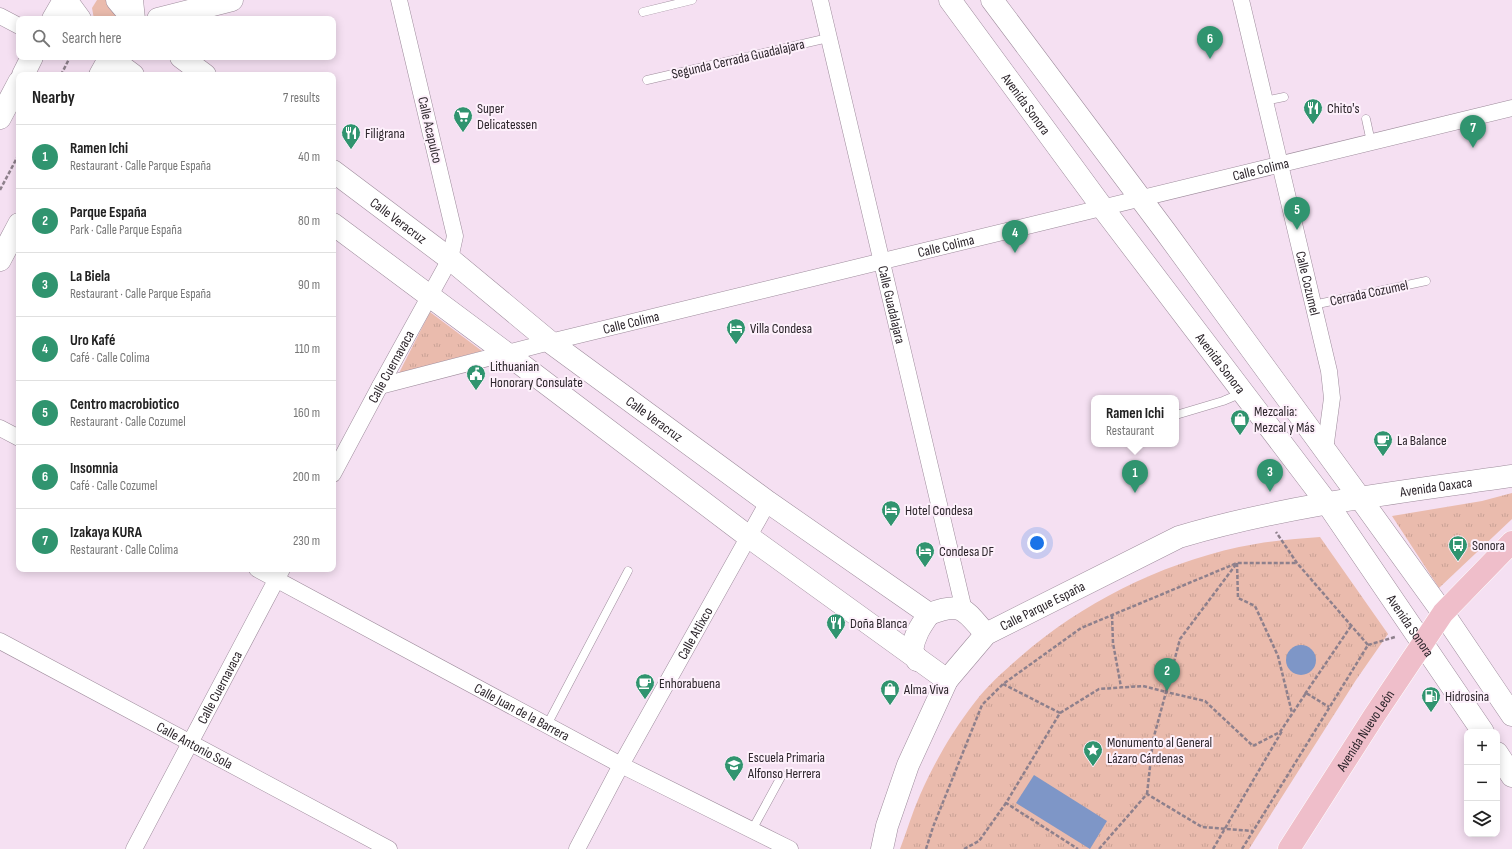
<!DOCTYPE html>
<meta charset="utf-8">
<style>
:root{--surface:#fff;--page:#f2f2f2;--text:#222;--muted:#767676;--line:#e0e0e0;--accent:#30946f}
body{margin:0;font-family:"Sofia Sans Condensed",sans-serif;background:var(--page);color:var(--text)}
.controls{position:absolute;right:12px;bottom:12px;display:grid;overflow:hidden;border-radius:8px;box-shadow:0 2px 10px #0003}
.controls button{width:36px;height:36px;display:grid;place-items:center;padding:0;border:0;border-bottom:1px solid var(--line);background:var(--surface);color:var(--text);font:20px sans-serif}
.you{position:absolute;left:1037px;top:543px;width:14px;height:14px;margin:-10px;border:3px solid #fff;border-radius:50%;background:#1a73e8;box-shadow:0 0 0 6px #1a73e833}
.badge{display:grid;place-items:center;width:26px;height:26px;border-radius:50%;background:var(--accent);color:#fff;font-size:13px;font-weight:700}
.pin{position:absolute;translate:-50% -33px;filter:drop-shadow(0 1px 2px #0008)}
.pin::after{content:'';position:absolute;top:21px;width:14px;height:12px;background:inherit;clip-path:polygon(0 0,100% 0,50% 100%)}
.popup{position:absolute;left:1091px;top:395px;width:88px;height:52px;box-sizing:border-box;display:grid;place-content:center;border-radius:8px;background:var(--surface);filter:drop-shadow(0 1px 3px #0005);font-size:13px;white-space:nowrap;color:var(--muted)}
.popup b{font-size:15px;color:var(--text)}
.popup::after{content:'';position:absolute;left:50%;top:100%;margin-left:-8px;border:8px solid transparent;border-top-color:var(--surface)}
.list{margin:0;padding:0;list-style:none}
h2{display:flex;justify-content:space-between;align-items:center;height:52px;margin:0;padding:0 16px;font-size:17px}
h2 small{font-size:13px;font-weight:400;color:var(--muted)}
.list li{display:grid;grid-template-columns:26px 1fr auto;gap:12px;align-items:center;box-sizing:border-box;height:64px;padding:0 16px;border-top:1px solid var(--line)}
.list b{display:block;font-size:15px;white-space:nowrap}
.list p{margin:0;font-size:13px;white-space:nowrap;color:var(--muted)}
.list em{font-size:13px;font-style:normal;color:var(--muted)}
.icon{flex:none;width:22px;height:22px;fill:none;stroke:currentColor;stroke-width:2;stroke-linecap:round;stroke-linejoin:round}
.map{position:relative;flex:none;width:1512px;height:849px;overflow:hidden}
.search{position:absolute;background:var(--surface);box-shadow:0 2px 10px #0003;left:16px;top:16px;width:320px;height:44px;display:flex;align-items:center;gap:10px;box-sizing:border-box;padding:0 14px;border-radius:8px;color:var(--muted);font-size:15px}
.panel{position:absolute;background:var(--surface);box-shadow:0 2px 10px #0003;left:16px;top:72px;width:320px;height:500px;border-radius:8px}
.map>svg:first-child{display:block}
</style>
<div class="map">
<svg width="1512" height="849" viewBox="0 0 1512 849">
<defs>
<pattern id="park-tufts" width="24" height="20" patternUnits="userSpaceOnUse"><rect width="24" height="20" fill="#eabbad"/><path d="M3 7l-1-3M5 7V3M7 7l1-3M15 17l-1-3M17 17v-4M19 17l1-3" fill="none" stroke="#c9a195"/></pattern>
</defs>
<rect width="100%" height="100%" fill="#f5e0f2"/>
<!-- grass -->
<polygon fill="#eabbad" points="97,0 114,0 120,14 117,19 94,19 92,8"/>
<!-- park -->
<g fill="url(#park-tufts)">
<polygon points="430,312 482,351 399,373"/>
<polygon points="1512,493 1512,519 1439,588 1392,516 1482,501"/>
<path d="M1320 537 1388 634 1356 680 1249 849H900C907 831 912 813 920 795 934 763 953 730 975 702 988 685 1004 671 1020 657 1082 603 1158 565 1239 547 1266 541 1293 539 1320 537Z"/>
</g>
<!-- water -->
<g fill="#7e96c7">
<circle cx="1301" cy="660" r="15"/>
<polygon points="1034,775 1107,821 1090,849 1016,803"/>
</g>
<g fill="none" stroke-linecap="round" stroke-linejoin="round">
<!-- lane casing -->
<g stroke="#9e8c9c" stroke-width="9">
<g id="lane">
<polyline points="643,12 692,0"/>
<polyline points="647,80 828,38"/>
<polyline points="1265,101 1284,97"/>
<polyline points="1366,119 1371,142"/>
<polyline points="1313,305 1426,281"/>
<polyline points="1176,415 1223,401 1242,393"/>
<polyline points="547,725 628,571"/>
<polyline points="752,830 782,775"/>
</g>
</g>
<!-- street casing -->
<g stroke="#9e8c9c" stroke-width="17">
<g id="street">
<polyline points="135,0 137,19"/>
<path id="s1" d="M820 0 964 610"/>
<path id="s2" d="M1241 0 1329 371 1332 398 1325 450"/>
<polyline points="0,16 19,26"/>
<path id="s3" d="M380 386 550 342 1512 108"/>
<polyline points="0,428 19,438"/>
<path id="s4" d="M333 474 380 386 450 259 455 236 399 0"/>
<path id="s5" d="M257 569 621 765 790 849"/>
<path id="s6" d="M0 641 389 849"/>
<path id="s7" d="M134 849 282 569"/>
<path id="s8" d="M577 849 621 765 768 502"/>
</g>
</g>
<!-- secondary casing -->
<g stroke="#9e8c9c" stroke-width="23">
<g id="secondary">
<polyline points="66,0 80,19"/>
<polyline points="117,0 133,19"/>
<path id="s9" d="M950 0 1102 207 1327 503 1483 732"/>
<polyline points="992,0 1165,231 1360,498 1443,613 1512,715"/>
<polyline points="53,19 64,0"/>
<polyline points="158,19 232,0"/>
<polyline points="109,57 133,75"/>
<polyline points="181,57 205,75"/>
<polyline points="23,75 32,57"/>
<polyline points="100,75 110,57"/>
<polyline points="0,118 19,82"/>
<path id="s10" d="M333 171 450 259 550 342 768 502 929 614C964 601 964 610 986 634"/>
<polyline points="333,224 506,353 749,537 947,680"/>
<polyline points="0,260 19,224"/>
<path d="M917 660 912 650C915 634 920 627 929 614"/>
<polyline points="1497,753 1512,776"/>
<path id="s11" d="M882 849 887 826 908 765 947 680 986 634 1179 537C1287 505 1400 492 1512 476"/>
</g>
</g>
<!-- primary casing -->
<g stroke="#fff" stroke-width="23">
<g id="primary">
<path id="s12" d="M1289 849 1374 716 1443 613 1512 542"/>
</g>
</g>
<!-- path -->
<g stroke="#8e808c" stroke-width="2.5" stroke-dasharray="4 2" stroke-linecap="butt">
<polyline points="61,75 70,57"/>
<polyline points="0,190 19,154"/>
<polyline points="1237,563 1238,598 1255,606 1278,656 1292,713"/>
<polyline points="1112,615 1113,643 1121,687"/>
<polyline points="1368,645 1395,637"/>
<polyline points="1003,684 1060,713 1006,803 1078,849"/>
<polyline points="1305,694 1351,626"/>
<polyline points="1060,713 1099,689 1143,686 1166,692 1180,639 1237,563"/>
<polyline points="1147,794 1153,740 1166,692 1205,701 1253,746 1280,732 1306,693 1329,707"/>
<polyline points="926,849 933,827 982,705 1003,684 1081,628 1237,563 1297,563"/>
<polyline points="964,849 979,841 1006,803"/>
<polyline points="1099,849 1147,794 1202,827 1253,831"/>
<polyline points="1213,849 1282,731"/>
<polyline points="1242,849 1368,645 1297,563 1276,532"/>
</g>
<!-- lane -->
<use href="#lane" stroke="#fff" stroke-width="8"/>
<!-- street -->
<use href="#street" stroke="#fff" stroke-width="16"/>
<!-- secondary -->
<use href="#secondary" stroke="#fff" stroke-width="22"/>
<!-- primary -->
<use href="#primary" stroke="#efbeca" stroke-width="22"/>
</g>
<!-- icons -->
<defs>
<g id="restaurant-pin" transform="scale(1)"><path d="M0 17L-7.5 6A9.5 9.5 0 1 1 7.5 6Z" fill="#30946f" stroke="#fdf0fb"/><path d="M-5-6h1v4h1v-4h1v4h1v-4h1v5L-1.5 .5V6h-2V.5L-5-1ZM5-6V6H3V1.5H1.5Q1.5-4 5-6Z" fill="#fff"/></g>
<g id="supermarket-pin" transform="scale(1)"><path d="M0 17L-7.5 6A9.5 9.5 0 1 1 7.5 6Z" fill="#30946f" stroke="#fdf0fb"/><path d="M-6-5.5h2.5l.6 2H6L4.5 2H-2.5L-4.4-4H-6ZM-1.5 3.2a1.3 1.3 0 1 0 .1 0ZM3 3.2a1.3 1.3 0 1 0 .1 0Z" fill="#fff"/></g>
<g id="hotel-pin" transform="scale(1)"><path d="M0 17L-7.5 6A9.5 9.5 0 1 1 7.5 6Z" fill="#30946f" stroke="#fdf0fb"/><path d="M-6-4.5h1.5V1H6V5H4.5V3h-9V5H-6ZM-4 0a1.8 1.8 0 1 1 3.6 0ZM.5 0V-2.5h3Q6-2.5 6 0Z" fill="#fff"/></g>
<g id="civic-pin" transform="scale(1)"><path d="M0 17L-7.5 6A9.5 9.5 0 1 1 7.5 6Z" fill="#30946f" stroke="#fdf0fb"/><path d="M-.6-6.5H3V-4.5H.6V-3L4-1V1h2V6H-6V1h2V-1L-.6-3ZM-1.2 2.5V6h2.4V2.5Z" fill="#fff"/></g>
<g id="shop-pin" transform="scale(1)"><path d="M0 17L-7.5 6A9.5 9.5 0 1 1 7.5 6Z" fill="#30946f" stroke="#fdf0fb"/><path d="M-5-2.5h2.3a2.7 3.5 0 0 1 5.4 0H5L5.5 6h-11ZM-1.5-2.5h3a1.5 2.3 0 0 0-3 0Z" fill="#fff"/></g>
<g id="cafe-pin" transform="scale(1)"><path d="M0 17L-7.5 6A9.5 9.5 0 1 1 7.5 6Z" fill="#30946f" stroke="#fdf0fb"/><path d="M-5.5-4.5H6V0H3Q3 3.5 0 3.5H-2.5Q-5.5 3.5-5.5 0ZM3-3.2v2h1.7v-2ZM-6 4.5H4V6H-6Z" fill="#fff"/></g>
<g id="bus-pin" transform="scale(1)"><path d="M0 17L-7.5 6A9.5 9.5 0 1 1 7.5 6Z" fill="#30946f" stroke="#fdf0fb"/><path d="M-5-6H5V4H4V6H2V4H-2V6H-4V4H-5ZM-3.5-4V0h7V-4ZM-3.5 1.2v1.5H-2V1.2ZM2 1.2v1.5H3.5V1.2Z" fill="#fff"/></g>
<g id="fuel-pin" transform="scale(1)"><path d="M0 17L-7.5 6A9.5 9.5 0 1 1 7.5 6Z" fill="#30946f" stroke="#fdf0fb"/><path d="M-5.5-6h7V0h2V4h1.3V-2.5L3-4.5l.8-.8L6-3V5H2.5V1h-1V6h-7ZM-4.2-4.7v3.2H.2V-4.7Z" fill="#fff"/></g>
<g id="sight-pin" transform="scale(1)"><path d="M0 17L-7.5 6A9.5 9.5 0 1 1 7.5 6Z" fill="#30946f" stroke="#fdf0fb"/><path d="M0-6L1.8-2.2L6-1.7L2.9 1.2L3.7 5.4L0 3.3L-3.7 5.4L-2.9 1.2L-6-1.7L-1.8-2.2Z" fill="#fff"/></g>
<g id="school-pin" transform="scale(1)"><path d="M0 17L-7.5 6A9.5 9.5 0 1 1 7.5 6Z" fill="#30946f" stroke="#fdf0fb"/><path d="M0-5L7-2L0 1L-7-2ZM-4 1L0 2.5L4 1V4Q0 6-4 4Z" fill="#fff"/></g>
</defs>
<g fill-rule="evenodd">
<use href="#restaurant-pin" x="1313" y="108"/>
<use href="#supermarket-pin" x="463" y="116"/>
<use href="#restaurant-pin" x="351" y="133"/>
<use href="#hotel-pin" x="736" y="328"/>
<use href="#civic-pin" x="476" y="374"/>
<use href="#shop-pin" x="1240" y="419"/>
<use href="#cafe-pin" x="1383" y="440"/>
<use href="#hotel-pin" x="891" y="510"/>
<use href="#bus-pin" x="1458" y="545"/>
<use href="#hotel-pin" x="925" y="551"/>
<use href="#restaurant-pin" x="836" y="623"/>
<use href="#cafe-pin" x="645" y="683"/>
<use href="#shop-pin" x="890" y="689"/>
<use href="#fuel-pin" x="1431" y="696"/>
<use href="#sight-pin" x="1093" y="750"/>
<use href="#school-pin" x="734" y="765"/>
</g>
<g text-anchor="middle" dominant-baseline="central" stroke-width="4" stroke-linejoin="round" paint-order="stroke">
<!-- street labels -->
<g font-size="14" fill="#2c252b" stroke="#fdf0fb">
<text transform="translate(738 59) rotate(-13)">Segunda Cerrada Guadalajara</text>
<text stroke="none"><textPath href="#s9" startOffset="129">Avenida Sonora</textPath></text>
<text transform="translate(430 130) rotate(77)">Calle Acapulco</text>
<text stroke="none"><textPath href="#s3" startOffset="907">Calle Colima</textPath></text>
<text stroke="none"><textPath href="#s10" startOffset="82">Calle Veracruz</textPath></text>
<text stroke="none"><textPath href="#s3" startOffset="583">Calle Colima</textPath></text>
<text stroke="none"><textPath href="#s2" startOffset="291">Calle Cozumel</textPath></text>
<text transform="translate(1369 293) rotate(-12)">Cerrada Cozumel</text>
<text stroke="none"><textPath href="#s1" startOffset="313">Calle Guadalajara</textPath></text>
<text stroke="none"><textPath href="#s3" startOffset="259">Calle Colima</textPath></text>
<text stroke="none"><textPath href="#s9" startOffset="453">Avenida Sonora</textPath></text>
<text stroke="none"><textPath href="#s4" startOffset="122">Calle Cuernavaca</textPath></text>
<text stroke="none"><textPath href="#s10" startOffset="406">Calle Veracruz</textPath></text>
<text stroke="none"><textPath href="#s11" startOffset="720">Avenida Oaxaca</textPath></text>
<text stroke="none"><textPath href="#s11" startOffset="305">Calle Parque España</textPath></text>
<text stroke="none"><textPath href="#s9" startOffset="777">Avenida Sonora</textPath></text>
<text stroke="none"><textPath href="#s8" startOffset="246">Calle Atlixco</textPath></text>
<text stroke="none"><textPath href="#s7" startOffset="183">Calle Cuernavaca</textPath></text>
<text stroke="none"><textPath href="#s5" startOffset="301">Calle Juan de la Barrera</textPath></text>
<text stroke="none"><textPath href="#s12" startOffset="141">Avenida Nuevo León</textPath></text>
<text stroke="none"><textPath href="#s6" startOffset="221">Calle Antonio Sola</textPath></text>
</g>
<!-- poi labels -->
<g font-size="14" fill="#2c252b" stroke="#fdf0fb" text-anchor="start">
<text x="477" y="108">Super<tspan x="477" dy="16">Delicatessen</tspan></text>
<text x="1327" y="108">Chito's</text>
<text x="365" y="133">Filigrana</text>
<text x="750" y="328">Villa Condesa</text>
<text x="490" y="366">Lithuanian<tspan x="490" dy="16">Honorary Consulate</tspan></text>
<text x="1254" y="411">Mezcalia:<tspan x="1254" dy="16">Mezcal y Más</tspan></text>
<text x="1397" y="440">La Balance</text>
<text x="905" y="510">Hotel Condesa</text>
<text x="1472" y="545">Sonora</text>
<text x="939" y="551">Condesa DF</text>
<text x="850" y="623">Doña Blanca</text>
<text x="659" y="683">Enhorabuena</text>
<text x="904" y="689">Alma Viva</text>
<text x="1445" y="696">Hidrosina</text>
<text x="1107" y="742">Monumento al General<tspan x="1107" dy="16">Lázaro Cárdenas</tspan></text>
<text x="748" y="757">Escuela Primaria<tspan x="748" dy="16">Alfonso Herrera</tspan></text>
</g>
</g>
</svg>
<div class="controls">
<button>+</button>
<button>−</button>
<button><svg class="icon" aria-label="layers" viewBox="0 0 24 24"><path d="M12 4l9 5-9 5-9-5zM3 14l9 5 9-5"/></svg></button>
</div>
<div class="you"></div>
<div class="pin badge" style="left:1135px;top:493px">1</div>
<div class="popup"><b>Ramen Ichi</b>Restaurant</div>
<div class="pin badge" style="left:1167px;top:691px">2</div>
<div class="pin badge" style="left:1270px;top:492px">3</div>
<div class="pin badge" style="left:1015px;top:253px">4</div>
<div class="pin badge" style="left:1297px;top:230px">5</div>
<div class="pin badge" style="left:1210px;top:59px">6</div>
<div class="pin badge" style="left:1473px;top:148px">7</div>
<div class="search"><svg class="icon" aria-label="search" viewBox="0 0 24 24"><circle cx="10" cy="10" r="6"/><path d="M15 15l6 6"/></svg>Search here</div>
<section class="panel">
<h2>Nearby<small>7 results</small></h2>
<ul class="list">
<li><span class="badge">1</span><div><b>Ramen Ichi</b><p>Restaurant · Calle Parque España</p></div><em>40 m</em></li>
<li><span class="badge">2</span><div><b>Parque España</b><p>Park · Calle Parque España</p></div><em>80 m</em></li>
<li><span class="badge">3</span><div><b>La Biela</b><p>Restaurant · Calle Parque España</p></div><em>90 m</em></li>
<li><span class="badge">4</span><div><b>Uro Kafé</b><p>Café · Calle Colima</p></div><em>110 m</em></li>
<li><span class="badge">5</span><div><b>Centro macrobiotico</b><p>Restaurant · Calle Cozumel</p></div><em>160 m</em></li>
<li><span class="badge">6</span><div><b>Insomnia</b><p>Café · Calle Cozumel</p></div><em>200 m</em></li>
<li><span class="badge">7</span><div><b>Izakaya KURA</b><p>Restaurant · Calle Colima</p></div><em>230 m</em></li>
</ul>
</section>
</div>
